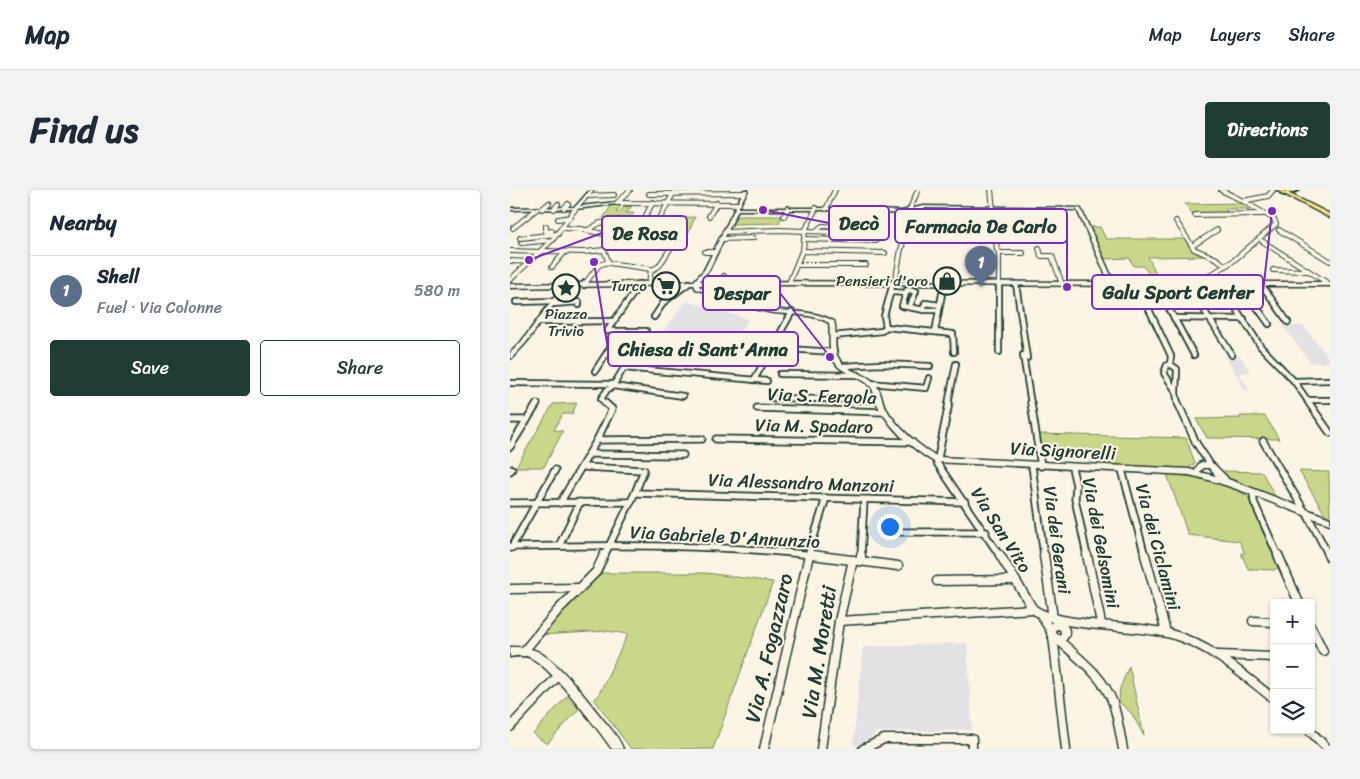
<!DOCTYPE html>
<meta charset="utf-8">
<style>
:root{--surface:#fff;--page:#f2f2f3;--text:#1f2937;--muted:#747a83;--line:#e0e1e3;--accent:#1f3d34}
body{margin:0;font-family:Sriracha,sans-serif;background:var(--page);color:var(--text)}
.controls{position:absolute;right:15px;bottom:15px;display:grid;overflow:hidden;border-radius:5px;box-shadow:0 1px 4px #0004}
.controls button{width:45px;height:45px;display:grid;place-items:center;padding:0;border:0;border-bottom:1px solid var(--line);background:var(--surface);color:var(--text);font:25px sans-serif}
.you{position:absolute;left:379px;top:336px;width:18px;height:18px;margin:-12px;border:4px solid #fff;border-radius:50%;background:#1a73e8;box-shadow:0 0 0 8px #1a73e833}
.badge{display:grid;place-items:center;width:32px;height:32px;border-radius:50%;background:var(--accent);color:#fff;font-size:16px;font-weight:700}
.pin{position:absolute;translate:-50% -41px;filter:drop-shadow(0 1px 2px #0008)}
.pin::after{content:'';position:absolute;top:26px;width:18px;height:15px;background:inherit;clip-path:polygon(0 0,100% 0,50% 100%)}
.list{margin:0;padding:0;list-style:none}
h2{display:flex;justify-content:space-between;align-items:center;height:65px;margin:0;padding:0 20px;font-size:21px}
h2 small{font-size:16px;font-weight:400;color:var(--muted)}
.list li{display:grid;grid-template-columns:32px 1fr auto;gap:15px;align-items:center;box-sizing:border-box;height:70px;padding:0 20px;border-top:1px solid var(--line)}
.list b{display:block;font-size:19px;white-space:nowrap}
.list p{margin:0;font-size:16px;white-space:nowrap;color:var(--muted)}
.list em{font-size:16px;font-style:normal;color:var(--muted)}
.actions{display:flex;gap:10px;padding:15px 20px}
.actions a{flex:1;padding:11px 0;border:1px solid var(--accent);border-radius:5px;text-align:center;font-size:18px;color:var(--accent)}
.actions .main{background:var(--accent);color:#fff}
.icon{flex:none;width:28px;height:28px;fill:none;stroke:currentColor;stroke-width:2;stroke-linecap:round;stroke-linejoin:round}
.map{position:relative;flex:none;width:820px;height:559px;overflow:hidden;border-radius:5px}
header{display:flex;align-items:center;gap:30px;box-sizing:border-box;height:70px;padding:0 25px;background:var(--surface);border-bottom:1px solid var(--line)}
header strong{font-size:24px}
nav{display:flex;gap:28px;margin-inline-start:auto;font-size:18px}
.intro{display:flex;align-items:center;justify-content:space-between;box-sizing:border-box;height:120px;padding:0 30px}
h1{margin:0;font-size:35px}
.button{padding:12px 22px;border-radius:5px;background:var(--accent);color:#fff;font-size:18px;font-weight:700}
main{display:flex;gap:30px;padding:0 30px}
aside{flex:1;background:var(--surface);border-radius:5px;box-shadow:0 1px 4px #0004}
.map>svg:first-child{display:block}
</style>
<header>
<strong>Map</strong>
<nav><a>Map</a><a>Layers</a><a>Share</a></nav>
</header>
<div class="intro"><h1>Find us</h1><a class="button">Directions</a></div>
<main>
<aside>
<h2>Nearby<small></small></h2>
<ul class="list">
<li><span class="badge" style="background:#5c6f8a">1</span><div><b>Shell</b><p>Fuel · Via Colonne</p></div><em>580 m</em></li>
</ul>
<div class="actions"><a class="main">Save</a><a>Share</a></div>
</aside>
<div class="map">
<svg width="820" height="559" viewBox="0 0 820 559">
<rect width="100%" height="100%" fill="#fcf5e5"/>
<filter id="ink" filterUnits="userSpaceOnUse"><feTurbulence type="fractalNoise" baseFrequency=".02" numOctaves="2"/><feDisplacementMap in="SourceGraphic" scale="10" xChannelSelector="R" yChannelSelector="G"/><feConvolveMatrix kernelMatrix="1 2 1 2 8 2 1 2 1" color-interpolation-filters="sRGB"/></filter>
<g filter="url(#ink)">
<!-- built -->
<g fill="#e3e1e4">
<polygon points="438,18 480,20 480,44 435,42"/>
<polygon points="176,111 239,129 214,165 143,155"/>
<polygon points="773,136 793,136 820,169 820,172 801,173"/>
<polygon points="715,166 730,166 740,182 729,183 739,200 735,200"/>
<polygon points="457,453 462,540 367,542 354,555 343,555 353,457"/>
</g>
<!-- green -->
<g fill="#cad689" stroke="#748a5e">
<polygon points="107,13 113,13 106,22 109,22 114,17 122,16 116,23 124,23 121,27 93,28 101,16"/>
<polygon points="734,13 745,19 715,19 719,24 683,25 675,14"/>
<polygon points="226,26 272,26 269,33 222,34"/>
<polygon points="185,27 179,42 162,42 164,37 155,37 152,42 156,43 155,45 146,45 145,47 122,48 122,45 111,46 121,30"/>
<polygon points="580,37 590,37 596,49 675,49 682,59 699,66 638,67 647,85 640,85 633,76 624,76 619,68 595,69"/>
<polygon points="67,213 62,224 53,224 44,240 53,241 34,277 6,277 43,214"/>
<polygon points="730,226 755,226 769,249 697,248 686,229 731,228"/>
<polygon points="529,244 676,248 685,273 678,279 596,275 593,262 532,261"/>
<polygon points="713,281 752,282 767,310 722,291 712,283"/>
<polygon points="789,281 819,282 820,328 816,326"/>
<path d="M657 284C685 287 717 289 739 308L769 377 764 380 738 379 731 363H735L729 351 678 345Z"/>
<polygon points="90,383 196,383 263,392 203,559 121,559 84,509 88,506 118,444 97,441 31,445 71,399"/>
<polygon points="619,476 634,546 622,524 609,512 610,498"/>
<polygon points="57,506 69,519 37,554 23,544"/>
</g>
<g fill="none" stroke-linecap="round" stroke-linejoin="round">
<!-- street-far3 casing -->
<g stroke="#1f3d34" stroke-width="6">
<g id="street-far3">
<polyline points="481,0 487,60 489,62 489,95"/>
<polyline points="711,0 733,11"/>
<polyline points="139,4 235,3"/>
<polyline points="77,6 104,5"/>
<polyline points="107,13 229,14"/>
<polyline points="107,13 120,0"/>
<polyline points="54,18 58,14"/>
<polyline points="32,19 39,13"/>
<polyline points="44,19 48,14"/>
<polyline points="316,19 325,0"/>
<polyline points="399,21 408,0"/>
<polyline points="685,25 753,24"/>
<polyline points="199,26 207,13"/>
<polyline points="274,26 278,18"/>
<polyline points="150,28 164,2"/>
<polyline points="48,29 61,27"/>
<polyline points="134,29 143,12"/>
<polyline points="666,31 684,59 707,69 716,76"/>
<polyline points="484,34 531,35"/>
<polyline points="36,36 36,42 42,41"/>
<polyline points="3,38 27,19"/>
<polyline points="54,38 71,39 98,45 97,48"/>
<polyline points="78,40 90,33 103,32"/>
<polyline points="485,40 529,42"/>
<polyline points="769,40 820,71"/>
<polyline points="306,41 312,36 334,37 342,21"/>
<polyline points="214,42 270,40 323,42"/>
<polyline points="485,47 549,49"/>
<polyline points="10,48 48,44"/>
<polyline points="211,49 243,48"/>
<polyline points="294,49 366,51"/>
<polyline points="752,51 819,94"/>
<polyline points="11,53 43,50"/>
<polyline points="682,56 707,40"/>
<polyline points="392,57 397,23"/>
<polyline points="529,58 531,66 542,66 552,94"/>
<polyline points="94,60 99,73 141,79 139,93"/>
<polyline points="94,60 99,52 96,52"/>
<polyline points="293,60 295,41 306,18"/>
<polyline points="0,61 31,62"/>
<polyline points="33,61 74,62 94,60"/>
<polyline points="195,62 205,62"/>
<polyline points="489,63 513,63"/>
<polyline points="0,71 20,72"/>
<polyline points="287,75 356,75"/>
<polyline points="42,77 54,63"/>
<polyline points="763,80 798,81"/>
<polyline points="141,81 149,76 169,45"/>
<polyline points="0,90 44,48 66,18"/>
<polyline points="157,93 160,87"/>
<polyline points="210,93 214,86"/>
<polyline points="279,93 292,61 375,63"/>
<polyline points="385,93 391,59"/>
<polyline points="686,94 723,71 766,34 764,29 733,11 758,6 763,0"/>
<polyline points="74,95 89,75 98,72"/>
<polyline points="177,95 179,93"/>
</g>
</g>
<!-- street-far2 casing -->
<g stroke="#1f3d34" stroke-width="8">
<g id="street-far2">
<polyline points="489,93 489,162"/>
<polyline points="506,94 517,168"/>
<polyline points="627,94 661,166 660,174"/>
<polyline points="646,94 684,165"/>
<polyline points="678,94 722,165"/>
<polyline points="710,94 751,157 784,191 800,214"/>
<polyline points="730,94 759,134"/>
<polyline points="751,94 778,132"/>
<polyline points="74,95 75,93"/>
<polyline points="382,102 396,103"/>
<polyline points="6,112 45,111"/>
<polyline points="43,114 69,112 69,115"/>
<polyline points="400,116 406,101 397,100 392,116 415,120 429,120"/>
<polyline points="413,120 415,113 430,115"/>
<polyline points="144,127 154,112 179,93"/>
<polyline points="664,128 734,129"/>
<polyline points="29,132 103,131"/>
<polyline points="376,137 443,144 444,162"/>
<polyline points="376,137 374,126 383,93"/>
<polyline points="97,141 136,141 103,196"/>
<polyline points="97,141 130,94"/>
<polyline points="425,142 434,93"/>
<polyline points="323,146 372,141 376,137"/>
<polyline points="278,159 324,162"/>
<polyline points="513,165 521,214"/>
<polyline points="660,174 667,179 666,203 668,214"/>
<polyline points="660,174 657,175 654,183 665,200"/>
<polyline points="333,176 371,174 420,176"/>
<polyline points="114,178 257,191"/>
<polyline points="85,181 111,141"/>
<polyline points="270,184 348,185"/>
<polyline points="244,190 282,122"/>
<polyline points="784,191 820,190"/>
<polyline points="0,193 103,194"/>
<polyline points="360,193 416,198 419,188"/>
<polyline points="103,196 173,206"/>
<polyline points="262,208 369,210"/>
<polyline points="797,210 820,210"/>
<polyline points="97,214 91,209 97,200 103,196"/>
<polyline points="438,214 446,174"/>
</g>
</g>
<!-- street-far1 casing -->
<g stroke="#1f3d34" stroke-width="9">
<g id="street-far1">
<polyline points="439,213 427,273 490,366"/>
<polyline points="521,213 531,276"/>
<polyline points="668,213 686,253 701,276"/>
<polyline points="799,213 820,243"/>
<polyline points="247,218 375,222"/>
<polyline points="0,230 17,230"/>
<polyline points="206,249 402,252"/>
<polyline points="87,250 192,249"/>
<polyline points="753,251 795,322"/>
<polyline points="0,257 27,214"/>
<polyline points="79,264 173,265"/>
<polyline points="522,276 534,366"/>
<polyline points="72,277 134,280 125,303 94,366"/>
<polyline points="562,278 566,295 565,309 577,366"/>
<polyline points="612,280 635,366"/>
<polyline points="0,281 2,279"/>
<polyline points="125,303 455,312"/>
<polyline points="743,303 744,312 768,366"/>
<polyline points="0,313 121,312"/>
<polyline points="50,313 87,250 102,219 95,213"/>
<polyline points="797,324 819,366"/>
<polyline points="378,342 476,342"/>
<polyline points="49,356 70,312"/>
<path d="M0 357C104 355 208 354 312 366"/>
<polyline points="1,358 45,280"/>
<polyline points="298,366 316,308"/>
<polyline points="351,366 354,310"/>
</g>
</g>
<!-- street casing -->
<g stroke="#1f3d34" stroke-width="11">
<g id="street">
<polyline points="302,365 388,376"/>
<path d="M490 365 523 419C548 438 626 434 661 444 702 456 731 483 764 509"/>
<polyline points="534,365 543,428 551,436"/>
<polyline points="577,365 591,433"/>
<polyline points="635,365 656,442"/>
<polyline points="768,365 789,413"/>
<polyline points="818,365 820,368"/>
<polyline points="351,371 351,365"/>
<polyline points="427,391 503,390"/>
<polyline points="0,399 69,398"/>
<polyline points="531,425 540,440"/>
<polyline points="329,431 523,419"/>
<polyline points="743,431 764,432"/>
<circle cx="548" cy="442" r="7"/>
<polyline points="801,437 813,461"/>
<polyline points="543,446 556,559"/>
<path d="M545 447C567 467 593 485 603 513 608 528 610 544 613 559"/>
<polyline points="13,462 49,419 86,382 94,365"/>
<polyline points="709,465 764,467"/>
<polyline points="0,537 48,486"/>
<polyline points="799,540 818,559"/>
<polyline points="254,559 299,365"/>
<polyline points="311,559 329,431 343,370"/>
<polyline points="353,559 374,549 462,549 462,559"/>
</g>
</g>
<!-- secondary casing -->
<g stroke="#1f3d34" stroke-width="3">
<g id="secondary">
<polygon points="80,0 84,0 70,16 107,12 109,13 107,14 66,19 0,20 0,18 65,17"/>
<path d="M234 0H238L228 18H316L391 21 413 16 569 18 571 19 604 92H820V96L189 95 190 97C212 105 234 113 256 118 280 123 301 119 324 131 328 143 322 158 329 169 336 182 354 182 364 192 371 199 371 209 375 217 387 237 408 256 428 267L679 279 686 281 685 279 689 273 692 272 704 274 717 287 718 289 820 328V334C773 319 728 296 679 285L424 272C402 259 382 240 369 218 365 211 365 200 358 194 348 185 331 184 324 171 317 160 321 145 319 133 300 122 279 126 258 122 233 117 210 107 186 99L184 95 57 97 15 154 2 168 0 169V163L11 152 52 97 0 98V94L184 91 194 80ZM413 18 567 20 599 92 190 91 199 80 228 20H316L394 24ZM694 278H699L706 286 689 282Z"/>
<path d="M0 457C9 457 18 457 27 461 50 473 75 507 91 527 99 537 109 547 113 559H102C88 539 40 475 19 467 14 465 6 466 0 467Z"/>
</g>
</g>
<!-- primary casing -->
<g stroke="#1f3d34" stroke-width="3">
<polygon id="primary" points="766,0 772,0 820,24 820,28"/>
</g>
<!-- highway casing -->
<g stroke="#1f3d34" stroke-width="4">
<polygon id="highway" points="779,0 789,0 774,5 771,3"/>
</g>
<!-- street-far3 -->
<use href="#street-far3" stroke="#fcf5e5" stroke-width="4"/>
<!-- street-far2 -->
<use href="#street-far2" stroke="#fcf5e5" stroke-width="4.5"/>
<!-- street-far1 -->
<use href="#street-far1" stroke="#fcf5e5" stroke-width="5.5"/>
<!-- street -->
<use href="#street" stroke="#fcf5e5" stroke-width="8"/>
<!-- secondary -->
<use href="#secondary" fill="#fcf5e5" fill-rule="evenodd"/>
<!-- primary -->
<use href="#primary" fill="#fae180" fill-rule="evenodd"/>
<!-- highway -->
<use href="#highway" fill="#fae180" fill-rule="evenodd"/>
</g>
</g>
<!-- icons -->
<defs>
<g id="shop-ring" transform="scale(1.4375)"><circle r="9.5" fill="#fcf5e5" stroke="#1f3d34" stroke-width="1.5"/><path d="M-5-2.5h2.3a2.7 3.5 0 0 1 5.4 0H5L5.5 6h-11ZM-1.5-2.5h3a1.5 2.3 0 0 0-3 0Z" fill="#1f3d34"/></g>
<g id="supermarket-ring" transform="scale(1.4375)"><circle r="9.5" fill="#fcf5e5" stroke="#1f3d34" stroke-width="1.5"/><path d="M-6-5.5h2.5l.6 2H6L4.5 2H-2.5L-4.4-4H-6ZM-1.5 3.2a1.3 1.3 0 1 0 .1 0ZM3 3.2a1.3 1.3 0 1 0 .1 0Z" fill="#1f3d34"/></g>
<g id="sight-ring" transform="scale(1.4375)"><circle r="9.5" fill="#fcf5e5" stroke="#1f3d34" stroke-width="1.5"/><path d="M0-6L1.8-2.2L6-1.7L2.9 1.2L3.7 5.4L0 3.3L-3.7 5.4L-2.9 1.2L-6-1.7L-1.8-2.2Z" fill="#1f3d34"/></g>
</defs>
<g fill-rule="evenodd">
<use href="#shop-ring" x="437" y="91"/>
<use href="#supermarket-ring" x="156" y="96"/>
<use href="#sight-ring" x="56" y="98"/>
</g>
<g text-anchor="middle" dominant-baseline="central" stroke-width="4" stroke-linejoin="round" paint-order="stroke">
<!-- far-poi labels -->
<g font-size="15" fill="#1f3d34" stroke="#fcf5e5" text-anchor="end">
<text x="418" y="91">Pensieri d'oro</text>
<text x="137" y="96">Turco</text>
<text x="56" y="124" text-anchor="middle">Piazza<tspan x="56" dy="17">Trivio</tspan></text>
</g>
<!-- street labels -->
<g font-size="18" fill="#1f3d34" stroke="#fcf5e5">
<text transform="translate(312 206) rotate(2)">Via S. Fergola</text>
<text transform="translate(304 236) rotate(1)">Via M. Spadaro</text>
<text transform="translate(553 261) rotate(3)">Via Signorelli</text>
<text transform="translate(291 293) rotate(2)">Via Alessandro Manzoni</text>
<text transform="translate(491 340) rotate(58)">Via San Vito</text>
<text transform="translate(215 347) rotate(3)">Via Gabriele D'Annunzio</text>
<text transform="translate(547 350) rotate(82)">Via dei Gerani</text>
<text transform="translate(591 353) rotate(79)">Via dei Gelsomini</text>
<text transform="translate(648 357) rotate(75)">Via dei Ciclamini</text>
</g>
<!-- near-street labels -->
<g font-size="21" fill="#1f3d34" stroke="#fcf5e5">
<text transform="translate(259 458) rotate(-77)">Via A. Fogazzaro</text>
<text transform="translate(309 462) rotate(-81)">Via M. Moretti</text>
</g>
</g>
<!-- callouts -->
<path fill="none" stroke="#7b2cbf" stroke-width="2" d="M253 20L319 33M557 97L557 36M19 70L92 43M762 21L753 102M320 167L270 103M84 72L98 159"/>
<g fill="#7b2cbf" stroke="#fcf5e5" stroke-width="2">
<circle cx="253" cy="20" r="5"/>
<circle cx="557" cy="97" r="5"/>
<circle cx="19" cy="70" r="5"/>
<circle cx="762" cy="21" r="5"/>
<circle cx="320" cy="167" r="5"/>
<circle cx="84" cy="72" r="5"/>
</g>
<g fill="#fcf5e5" stroke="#7b2cbf" stroke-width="2">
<rect x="319" y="16" width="60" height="34" rx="5"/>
<rect x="385" y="19" width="172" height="34" rx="5"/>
<rect x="92" y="26" width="85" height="34" rx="5"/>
<rect x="582" y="85" width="171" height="34" rx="5"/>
<rect x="193" y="86" width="77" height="34" rx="5"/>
<rect x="98" y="142" width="190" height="34" rx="5"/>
</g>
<g font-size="19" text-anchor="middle" font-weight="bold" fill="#1f3d34">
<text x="349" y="40">Decò</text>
<text x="471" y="43">Farmacia De Carlo</text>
<text x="135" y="50">De Rosa</text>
<text x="668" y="109">Galu Sport Center</text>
<text x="232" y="110">Despar</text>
<text x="193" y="166">Chiesa di Sant'Anna</text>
</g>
</svg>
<div class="controls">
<button>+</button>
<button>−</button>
<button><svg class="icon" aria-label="layers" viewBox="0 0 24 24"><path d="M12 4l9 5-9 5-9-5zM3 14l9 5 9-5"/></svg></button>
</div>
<div class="you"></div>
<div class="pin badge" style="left:471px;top:97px;background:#5c6f8a">1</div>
</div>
</main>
